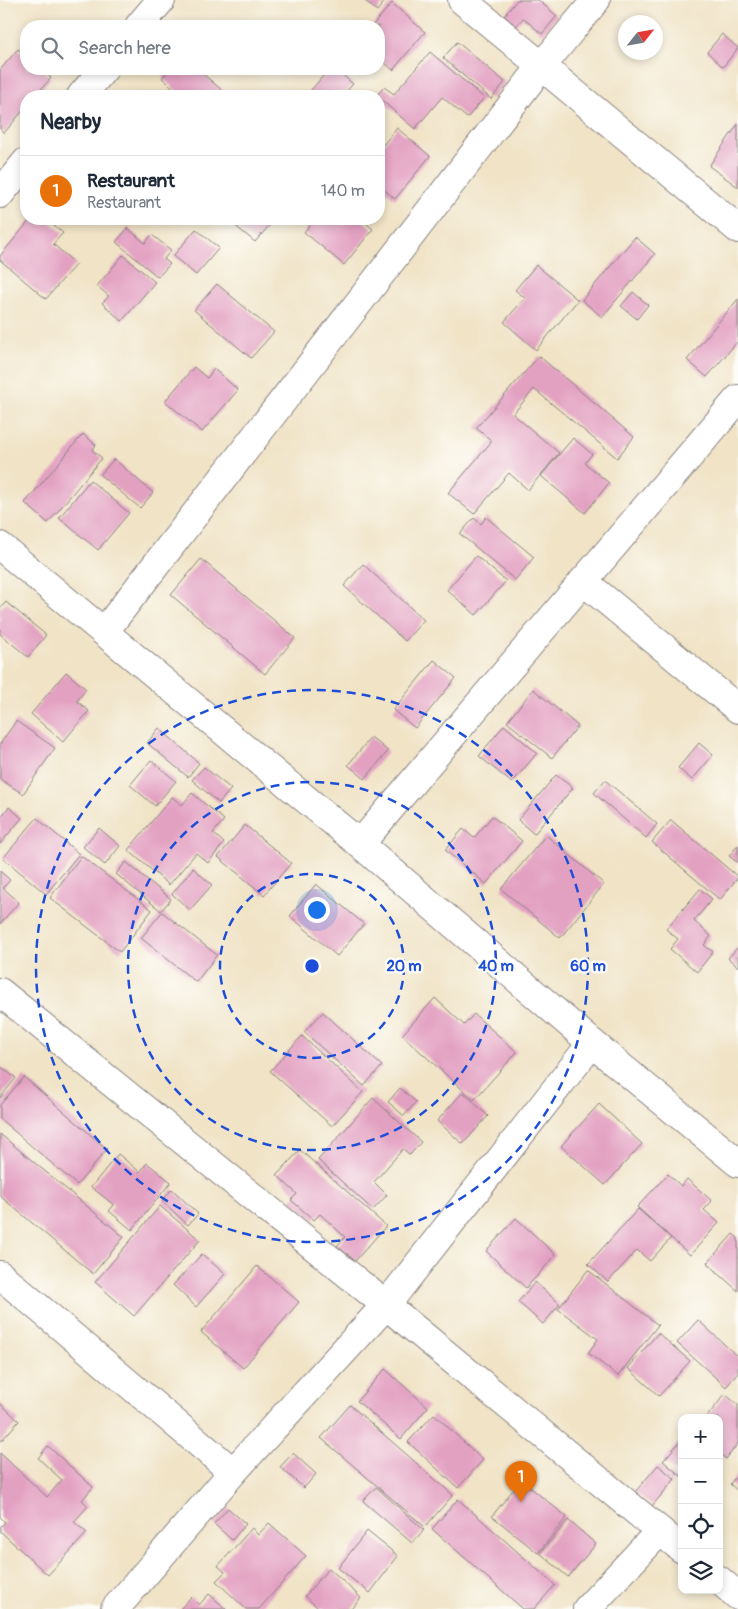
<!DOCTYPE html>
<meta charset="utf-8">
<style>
:root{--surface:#fff;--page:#f6f6f7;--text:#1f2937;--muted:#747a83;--line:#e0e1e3;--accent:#db2777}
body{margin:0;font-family:Pangolin,sans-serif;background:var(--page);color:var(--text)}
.controls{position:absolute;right:15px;bottom:15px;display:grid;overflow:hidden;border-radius:10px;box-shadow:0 2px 8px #0003}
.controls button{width:45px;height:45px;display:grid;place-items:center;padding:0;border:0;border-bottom:1px solid var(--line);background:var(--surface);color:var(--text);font:25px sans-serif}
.compass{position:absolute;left:618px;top:15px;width:45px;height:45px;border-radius:50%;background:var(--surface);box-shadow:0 2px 8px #0003;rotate:59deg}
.you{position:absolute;left:316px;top:909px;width:18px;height:18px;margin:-12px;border:4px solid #fff;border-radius:50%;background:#1a73e8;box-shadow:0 0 0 8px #1a73e833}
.badge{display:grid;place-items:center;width:32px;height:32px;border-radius:50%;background:var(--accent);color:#fff;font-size:16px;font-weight:700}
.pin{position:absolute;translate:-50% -41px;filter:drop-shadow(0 1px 2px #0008)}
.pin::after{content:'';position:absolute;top:26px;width:18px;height:15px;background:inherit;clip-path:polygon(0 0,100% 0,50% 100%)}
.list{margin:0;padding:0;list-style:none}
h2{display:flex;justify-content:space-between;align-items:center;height:65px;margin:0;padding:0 20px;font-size:21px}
h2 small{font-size:16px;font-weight:400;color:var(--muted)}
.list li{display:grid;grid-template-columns:32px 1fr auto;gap:15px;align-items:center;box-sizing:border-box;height:70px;padding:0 20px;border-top:1px solid var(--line)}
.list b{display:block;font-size:19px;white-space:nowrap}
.list p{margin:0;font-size:16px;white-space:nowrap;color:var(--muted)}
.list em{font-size:16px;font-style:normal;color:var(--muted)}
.icon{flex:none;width:28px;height:28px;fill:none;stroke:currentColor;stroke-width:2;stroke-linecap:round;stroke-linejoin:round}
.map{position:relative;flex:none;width:738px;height:1609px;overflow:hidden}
.search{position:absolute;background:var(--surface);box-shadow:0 2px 8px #0003;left:20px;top:20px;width:365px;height:55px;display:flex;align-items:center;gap:12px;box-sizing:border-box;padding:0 18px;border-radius:20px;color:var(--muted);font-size:19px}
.panel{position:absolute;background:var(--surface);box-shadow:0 2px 8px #0003;left:20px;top:90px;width:365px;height:135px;border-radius:20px}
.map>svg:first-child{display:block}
</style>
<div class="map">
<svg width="738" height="1609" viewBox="0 0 738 1609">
<rect width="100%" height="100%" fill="#fdfcf7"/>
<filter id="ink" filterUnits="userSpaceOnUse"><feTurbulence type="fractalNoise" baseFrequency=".02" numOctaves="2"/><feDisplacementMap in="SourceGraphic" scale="10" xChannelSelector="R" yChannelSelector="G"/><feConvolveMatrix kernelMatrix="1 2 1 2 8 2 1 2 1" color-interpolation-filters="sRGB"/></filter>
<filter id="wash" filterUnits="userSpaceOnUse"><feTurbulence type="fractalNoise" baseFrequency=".0096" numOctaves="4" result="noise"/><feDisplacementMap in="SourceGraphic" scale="20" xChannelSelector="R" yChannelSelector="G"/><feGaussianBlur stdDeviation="1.12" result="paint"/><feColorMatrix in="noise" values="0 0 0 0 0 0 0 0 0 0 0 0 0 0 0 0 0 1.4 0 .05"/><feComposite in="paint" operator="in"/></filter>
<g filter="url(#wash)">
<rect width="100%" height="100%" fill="#f0e3c6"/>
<g id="blocks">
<!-- building -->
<g fill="#e3a1c2">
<polygon points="364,0 386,0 377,11"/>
<polygon points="517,0 538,0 557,16 542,34 523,18 516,26 504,16"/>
<polygon points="392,3 425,32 393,70 379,58 379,26 372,26"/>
<polygon points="722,34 738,48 723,67 707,52"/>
<polygon points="457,42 505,82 491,99 443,58"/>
<polygon points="18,49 26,56 26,69 41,69 51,78 35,96 26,96 26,107 4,133 0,129 0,70"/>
<polygon points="430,52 484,98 467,118 442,97 415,129 379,98 379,96 376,96 384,87 394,94"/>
<polygon points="170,69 197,69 229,96 183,96 162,78"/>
<polygon points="329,69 336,69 353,84 342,96 306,96"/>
<polygon points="738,124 738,187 709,166"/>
<polygon points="397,128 430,156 395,199 379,185 379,141 383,145"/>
<polygon points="31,219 46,219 63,233 53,244 76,264 46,299 0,260 0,256"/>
<polygon points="227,219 275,219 255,242"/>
<polygon points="315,219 361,219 373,229 344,265 304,232"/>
<polygon points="128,228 145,243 152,235 171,250 164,259 170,264 158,277 116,242"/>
<polygon points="196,229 219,248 196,275 173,256"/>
<polygon points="635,237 655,254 602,317 582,300"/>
<polygon points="123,255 155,282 122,321 102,303 109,296 97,286"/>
<polygon points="536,265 578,300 536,350 504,322 525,298 515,290"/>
<polygon points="217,284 274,332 251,358 194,310"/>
<polygon points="633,292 648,305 637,319 621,306"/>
<polygon points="738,299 738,341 707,377 687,360"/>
<polygon points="539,356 634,437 617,458 534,389 513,414 559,453 528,490 509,473 474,514 448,493 492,441 476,428"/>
<polygon points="194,367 207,378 214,369 238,390 202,432 165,401"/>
<polygon points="83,434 96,445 92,450 102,458 48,523 25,503"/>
<polygon points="573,438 592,454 585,463 609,483 585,513 541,476"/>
<polygon points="114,459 153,493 140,508 100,475"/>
<polygon points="90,480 129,513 98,550 59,518"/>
<polygon points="486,517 534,557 515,580 460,534 474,518 481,524"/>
<polygon points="476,556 506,581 476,615 447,590"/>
<polygon points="201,559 295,638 265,674 171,595"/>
<polygon points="363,564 424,620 405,641 344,586"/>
<polygon points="6,602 46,635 28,657 0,634 0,609"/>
<polygon points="434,660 456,678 415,728 393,710"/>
<polygon points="66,672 86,689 77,701 89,711 63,742 31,714"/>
<polygon points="533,689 578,726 552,758 507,722"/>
<polygon points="16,721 55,748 23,794 0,779 0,744"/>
<polygon points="504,725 537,753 512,783 479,756"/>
<polygon points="159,728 199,763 188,777 147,743"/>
<polygon points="371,737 388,751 365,779 348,765"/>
<polygon points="699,743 713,755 692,780 678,768"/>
<polygon points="151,760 176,781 155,806 130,785"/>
<polygon points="204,767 231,789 219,803 192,780"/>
<polygon points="556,775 573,788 534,834 518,820"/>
<polygon points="605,780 657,824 646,838 594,793"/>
<polygon points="192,793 224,820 213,833 224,843 208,863 196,853 169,885 128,850 172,797 182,805"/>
<polygon points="9,807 22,818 0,844 0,818"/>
<polygon points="492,816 522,841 486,884 445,850 463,829 474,838"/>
<polygon points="37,818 79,854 46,894 3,858"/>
<polygon points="671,820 738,877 720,900 652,842"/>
<polygon points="245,825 291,863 264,895 218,857"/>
<polygon points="99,828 120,846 105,865 83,847"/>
<polygon points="546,835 604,884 560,938 501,889"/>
<polygon points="738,845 738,863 729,856"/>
<polygon points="81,856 152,910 120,952 50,898"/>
<polygon points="126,862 171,899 161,911 116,874"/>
<polygon points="193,868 212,885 190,910 172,894"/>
<polygon points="0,871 10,880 3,888 19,902 0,924"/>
<polygon points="316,884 364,924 337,956 290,916"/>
<polygon points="700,889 712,899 694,921 711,936 704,945 713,952 697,972 670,949 678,939 666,929"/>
<polygon points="162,912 217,955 196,982 141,938"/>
<polygon points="738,947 738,967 728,958"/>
<polygon points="435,998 464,1025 474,1014 517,1052 474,1100 402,1035"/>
<polygon points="323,1012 382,1066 364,1086 304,1032"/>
<polygon points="302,1036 363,1092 332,1126 270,1071"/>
<polygon points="0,1066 16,1078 0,1098"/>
<polygon points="24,1077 107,1149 77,1185 0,1119 0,1105"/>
<polygon points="400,1088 416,1102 404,1116 388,1102"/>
<polygon points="463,1092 488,1116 463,1144 437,1121"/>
<polygon points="373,1098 421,1142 410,1155 403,1149 374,1182 387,1195 373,1210 318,1160"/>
<polygon points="599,1104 642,1144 605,1185 561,1146"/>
<polygon points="0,1134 124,1237 93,1274 0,1196"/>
<polygon points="300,1150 386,1226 355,1261 337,1246 345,1237 320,1214 314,1220 291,1200 297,1194 277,1175"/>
<polygon points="118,1154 140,1172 147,1163 171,1182 132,1230 109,1211 114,1205 91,1187"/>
<polygon points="668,1174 681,1186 687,1179 712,1201 704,1210 719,1223 690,1255 637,1207"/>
<polygon points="172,1189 198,1214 188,1225 162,1201"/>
<polygon points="160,1206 200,1240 134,1316 95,1282"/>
<polygon points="638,1209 671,1238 650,1261 637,1250 608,1282 588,1264"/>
<polygon points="516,1218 556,1255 526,1288 486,1251"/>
<polygon points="733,1234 738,1238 738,1291 707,1263"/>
<polygon points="202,1254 225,1274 196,1307 173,1285"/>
<polygon points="257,1266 299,1302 243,1368 201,1332"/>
<polygon points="588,1270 658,1325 618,1376 588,1353 598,1339 558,1309"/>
<polygon points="535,1282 560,1304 543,1324 518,1302"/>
<polygon points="698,1320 738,1357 738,1373 726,1387 677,1343"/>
<polygon points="658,1333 690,1361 659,1396 628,1368"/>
<polygon points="385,1369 428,1407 401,1439 357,1401"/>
<polygon points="725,1394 738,1405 738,1443 726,1459 719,1453 719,1418 706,1418"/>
<polygon points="0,1403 19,1421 0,1442"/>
<polygon points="350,1405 453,1495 425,1527 321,1438"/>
<polygon points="434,1414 483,1460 458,1488 408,1442"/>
<polygon points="682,1439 682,1477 663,1461"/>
<polygon points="48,1446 93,1487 82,1500 88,1506 74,1522 87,1533 48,1575 0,1531 0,1527 5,1522 0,1517 0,1453 47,1497 62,1480 38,1458"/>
<polygon points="293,1453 316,1474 304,1488 280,1467"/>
<polygon points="658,1465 675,1479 652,1506 635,1492"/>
<polygon points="738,1474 738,1491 730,1484"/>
<polygon points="521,1480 567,1517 538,1553 492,1516"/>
<polygon points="376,1487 424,1530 412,1543 363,1501"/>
<polygon points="458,1499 555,1585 534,1609 523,1609 432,1529"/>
<polygon points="228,1508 246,1524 232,1540 214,1524"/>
<polygon points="568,1520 596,1544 568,1577 540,1553"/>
<polygon points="269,1523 306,1556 259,1609 246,1609 216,1581 225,1572 218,1566 252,1528 258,1535"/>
<polygon points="367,1531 398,1556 370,1593 338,1568"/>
<polygon points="329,1568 361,1598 351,1609 319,1609 305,1596"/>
<polygon points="209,1594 226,1609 180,1609 191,1597 199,1605"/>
</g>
</g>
</g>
<g filter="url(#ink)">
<use href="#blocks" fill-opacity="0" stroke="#898280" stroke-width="1"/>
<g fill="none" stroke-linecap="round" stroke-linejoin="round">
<!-- minor casing -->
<g stroke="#898280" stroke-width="30">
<g id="minor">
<polyline points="462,0 738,229"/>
<polyline points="139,26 161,0"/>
<polyline points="81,96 104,69"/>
<polyline points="0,194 26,162"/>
<polyline points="0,546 360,844 592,1043 738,1163"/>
<polyline points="583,581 738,709"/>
<polyline points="104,632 541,67 596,0"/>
<polyline points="360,844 738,399"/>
<polyline points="0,992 386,1305 682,1549"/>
<polyline points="0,1275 233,1472"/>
<polyline points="719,1580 738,1596"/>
<polyline points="115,1609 233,1472 386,1305 592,1043"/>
<polyline points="587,1609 660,1531"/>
</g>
</g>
<!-- minor -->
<use href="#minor" stroke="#fff" stroke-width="28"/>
</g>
</g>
<!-- distance rings -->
<g fill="none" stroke="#1d4ed8" stroke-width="2.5" stroke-dasharray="9 6">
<circle cx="312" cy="966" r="92"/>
<circle cx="312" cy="966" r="184"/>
<circle cx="312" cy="966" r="276"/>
</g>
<circle cx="312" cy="966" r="8" fill="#1d4ed8" stroke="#fdfcf7" stroke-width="2.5"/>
<g font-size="15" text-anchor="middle" font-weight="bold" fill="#1d4ed8" stroke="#fdfcf7" stroke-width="4.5" stroke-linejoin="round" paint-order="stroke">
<text x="404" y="971">20 m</text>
<text x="496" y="971">40 m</text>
<text x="588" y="971">60 m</text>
</g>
</svg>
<div class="controls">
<button>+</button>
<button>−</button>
<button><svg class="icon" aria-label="locate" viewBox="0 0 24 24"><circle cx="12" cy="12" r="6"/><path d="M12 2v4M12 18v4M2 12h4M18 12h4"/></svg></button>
<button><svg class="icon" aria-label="layers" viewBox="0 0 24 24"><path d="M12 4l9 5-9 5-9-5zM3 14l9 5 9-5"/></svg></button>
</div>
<svg class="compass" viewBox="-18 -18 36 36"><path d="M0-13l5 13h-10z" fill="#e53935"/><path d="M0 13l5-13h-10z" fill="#747a83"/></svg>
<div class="you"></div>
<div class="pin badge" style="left:521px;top:1502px;background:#e8710a">1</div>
<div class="search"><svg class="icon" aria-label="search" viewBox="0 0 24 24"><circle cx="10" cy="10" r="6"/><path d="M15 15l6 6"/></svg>Search here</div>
<section class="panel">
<h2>Nearby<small></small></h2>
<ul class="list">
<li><span class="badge" style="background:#e8710a">1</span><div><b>Restaurant</b><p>Restaurant</p></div><em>140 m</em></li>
</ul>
</section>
</div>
